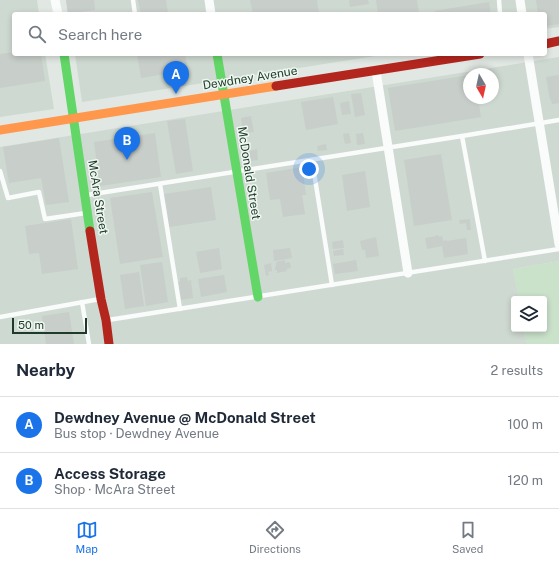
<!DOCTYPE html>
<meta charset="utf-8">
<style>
:root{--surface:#fff;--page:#f2f2f3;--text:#1f2937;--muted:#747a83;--line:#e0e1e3;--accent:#1a73e8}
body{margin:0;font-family:"Public Sans",sans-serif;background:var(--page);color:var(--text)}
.controls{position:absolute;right:12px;bottom:12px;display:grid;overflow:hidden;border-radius:4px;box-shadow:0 2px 6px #0003}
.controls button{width:36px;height:36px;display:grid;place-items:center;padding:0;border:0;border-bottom:1px solid var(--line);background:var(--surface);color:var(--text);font:20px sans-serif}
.compass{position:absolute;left:463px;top:68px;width:36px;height:36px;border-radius:50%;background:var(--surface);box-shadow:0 2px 6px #0003;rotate:171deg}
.scale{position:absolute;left:12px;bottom:10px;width:75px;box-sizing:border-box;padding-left:4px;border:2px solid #1f3a2a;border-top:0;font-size:11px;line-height:14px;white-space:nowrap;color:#1f3a2a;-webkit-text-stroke:3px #eef7f0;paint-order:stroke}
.you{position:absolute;left:309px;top:169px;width:14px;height:14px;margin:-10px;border:3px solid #fff;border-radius:50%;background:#1a73e8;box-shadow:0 0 0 6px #1a73e833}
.badge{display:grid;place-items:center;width:26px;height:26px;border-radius:50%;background:var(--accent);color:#fff;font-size:13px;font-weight:700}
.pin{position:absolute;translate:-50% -33px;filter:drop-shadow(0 1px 2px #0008)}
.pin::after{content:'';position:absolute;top:21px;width:14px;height:12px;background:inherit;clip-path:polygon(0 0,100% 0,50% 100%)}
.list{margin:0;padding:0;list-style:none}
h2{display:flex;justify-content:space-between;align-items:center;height:52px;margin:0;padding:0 16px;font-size:17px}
h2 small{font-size:13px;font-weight:400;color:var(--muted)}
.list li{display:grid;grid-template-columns:26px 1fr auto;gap:12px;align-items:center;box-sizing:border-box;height:56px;padding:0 16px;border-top:1px solid var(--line)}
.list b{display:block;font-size:15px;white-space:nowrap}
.list p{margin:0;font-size:13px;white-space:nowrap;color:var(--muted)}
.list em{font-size:13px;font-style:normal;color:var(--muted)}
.icon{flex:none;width:22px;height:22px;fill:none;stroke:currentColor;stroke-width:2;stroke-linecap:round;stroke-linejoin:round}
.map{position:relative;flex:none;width:559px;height:344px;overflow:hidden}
.search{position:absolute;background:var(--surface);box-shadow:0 2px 6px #0003;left:12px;right:12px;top:12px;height:44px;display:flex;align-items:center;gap:10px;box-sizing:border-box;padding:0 14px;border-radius:4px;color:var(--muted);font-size:15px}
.sheet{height:164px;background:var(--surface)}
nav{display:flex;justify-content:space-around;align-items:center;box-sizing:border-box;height:56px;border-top:1px solid var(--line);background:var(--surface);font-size:11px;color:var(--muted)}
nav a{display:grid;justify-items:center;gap:2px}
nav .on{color:var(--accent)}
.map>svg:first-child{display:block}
</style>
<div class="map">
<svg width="559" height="344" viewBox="0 0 559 344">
<rect width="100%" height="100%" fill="#e1e7e2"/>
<!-- built -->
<g fill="#ced9d1" fill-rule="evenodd">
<polygon points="0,0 37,0 39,14 14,14 14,54 45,54 54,109 0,117"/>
<polygon points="66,0 559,0 559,27 545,29 545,14 68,14"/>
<polygon points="75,54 388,54 82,102"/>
<path d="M559 57V261L513 269 519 299H514V329H524L527 344H0V147ZM469 74H493V98H469Z"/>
</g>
<!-- green -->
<polygon fill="#cae1ca" points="559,261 559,344 527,344 524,329 544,329 544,299 519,299 513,269"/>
<!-- building -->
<g fill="#c8ceca">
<polygon points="66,0 94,0 95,10 68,14"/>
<polygon points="138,0 166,0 168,14 141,14"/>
<polygon points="250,0 317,0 319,14 253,14"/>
<polygon points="349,0 368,0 369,4 350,7"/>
<polygon points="376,0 417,0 419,14 378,14"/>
<polygon points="536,0 559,0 559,24 545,26 545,14 538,14"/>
<polygon points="489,2 491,14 435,14 434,11"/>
<polygon points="14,52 14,54 41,54 45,81 0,88 0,54"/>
<polygon points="137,54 185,54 188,70 141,78"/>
<polygon points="469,75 469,98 478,98 481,117 395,131 388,88"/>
<polygon points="559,75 559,103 552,104 551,100 550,100 546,77"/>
<polygon points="361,93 365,115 355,117 351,94"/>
<polygon points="333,97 338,124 306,130 301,102"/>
<polygon points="349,101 351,114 342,115 340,103"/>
<polygon points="251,116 254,132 243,133 241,118"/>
<polygon points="185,119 193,171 176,174 167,121"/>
<polygon points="155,133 161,177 100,186 94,142"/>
<polygon points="349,133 351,143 345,144 343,134"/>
<polygon points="363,133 365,144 357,145 356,134"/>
<polygon points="59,138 69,202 46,205 41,178 9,183 3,147"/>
<polygon points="326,144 327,150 318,151 317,146"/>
<polygon points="257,149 258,160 251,161 249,151"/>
<polygon points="441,154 452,220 414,226 404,160"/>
<polygon points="302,167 306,195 302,195 305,214 283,217 280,199 270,200 266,173"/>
<polygon points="365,171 370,207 347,211 342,175"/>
<polygon points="211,187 216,220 169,227 164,194"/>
<polygon points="152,192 163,257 120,264 110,198"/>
<polygon points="71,219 78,269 42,274 39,253 29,254 25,226"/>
<polygon points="470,219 471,230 467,230 466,223 460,224 459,220"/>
<polygon points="436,235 438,235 439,237 442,236 443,241 447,240 447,241 466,238 468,254 444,258 442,246 427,249 425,238 436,236"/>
<polygon points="376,237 379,256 366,258 365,250 362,250 360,241"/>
<polygon points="343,240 344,248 333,249 332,242"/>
<polygon points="219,248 222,269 200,273 196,252"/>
<polygon points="290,248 292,258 274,261 273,250"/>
<polygon points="343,249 344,255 334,256 333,251"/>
<polygon points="285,260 285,263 290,262 291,268 286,269 287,271 277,273 277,270 275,270 275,267 276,266 276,262"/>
<polygon points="356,260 358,271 335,274 333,264"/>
<polygon points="162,262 168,302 146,306 140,265"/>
<polygon points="271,263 272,271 268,272 269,275 266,276 264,265"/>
<polygon points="139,272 144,306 125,309 120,275"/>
<polygon points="224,275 227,292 201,297 198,279"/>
<polygon points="187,277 188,281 191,280 193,298 181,300 178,282 180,282 180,278"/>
<polygon points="69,312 74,344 46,344 42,316"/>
</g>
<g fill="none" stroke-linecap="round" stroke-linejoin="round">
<!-- lane -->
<g stroke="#fafbfb" stroke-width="4.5">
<polyline points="133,0 135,14"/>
<polyline points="499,0 500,14"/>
<polyline points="462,136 485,261"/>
<polyline points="312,160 332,285"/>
<polyline points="0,171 8,198 39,192 45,219 86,213"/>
<polyline points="160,184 180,309"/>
<polyline points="87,195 462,136 559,120"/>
<polyline points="82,302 89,344"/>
<polyline points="0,317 100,299"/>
<polyline points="108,320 559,249"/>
</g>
<!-- street -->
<g stroke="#fafbfb" stroke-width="9">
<polyline points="55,0 58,14"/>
<polyline points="209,0 211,14"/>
<polyline points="520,0 522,14"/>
<polyline points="528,54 559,244"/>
<polyline points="376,71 408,273"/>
</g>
<!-- fast -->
<g stroke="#63d668" stroke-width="9">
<polyline points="64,54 90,231"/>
<polyline points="217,54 258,297"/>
</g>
<!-- slow -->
<polyline stroke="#ff974d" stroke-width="9" points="0,130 276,86"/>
<!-- jam -->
<g stroke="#b3261e" stroke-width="9">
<polyline points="545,44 559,41"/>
<polyline points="276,86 480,54"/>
<polyline points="90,231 101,299 106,320 109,344"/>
</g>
</g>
<g text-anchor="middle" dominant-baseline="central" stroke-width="3" stroke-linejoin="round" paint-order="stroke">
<!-- street labels -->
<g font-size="12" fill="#1f3a2a" stroke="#eef7f0">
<text transform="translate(250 78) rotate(-9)">Dewdney Avenue</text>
<text transform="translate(249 173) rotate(81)">McDonald Street</text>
<text transform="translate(98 197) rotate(81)">McAra Street</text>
</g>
</g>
</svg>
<div class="controls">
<button><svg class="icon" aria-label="layers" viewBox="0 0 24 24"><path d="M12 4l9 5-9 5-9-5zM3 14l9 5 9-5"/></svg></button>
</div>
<svg class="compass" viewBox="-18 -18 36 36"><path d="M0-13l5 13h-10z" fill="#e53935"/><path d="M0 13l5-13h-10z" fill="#747a83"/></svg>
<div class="scale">50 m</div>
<div class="you"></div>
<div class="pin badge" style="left:176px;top:94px">A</div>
<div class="pin badge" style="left:127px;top:160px">B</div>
<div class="search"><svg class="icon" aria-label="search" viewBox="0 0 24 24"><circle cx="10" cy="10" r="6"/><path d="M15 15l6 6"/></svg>Search here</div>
</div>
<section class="sheet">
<h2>Nearby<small>2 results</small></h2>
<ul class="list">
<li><span class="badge">A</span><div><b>Dewdney Avenue @ McDonald Street</b><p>Bus stop · Dewdney Avenue</p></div><em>100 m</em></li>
<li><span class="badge">B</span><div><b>Access Storage</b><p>Shop · McAra Street</p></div><em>120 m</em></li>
</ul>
</section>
<nav>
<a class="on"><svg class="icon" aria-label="map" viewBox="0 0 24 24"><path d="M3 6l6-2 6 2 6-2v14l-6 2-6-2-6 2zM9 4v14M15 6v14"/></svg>Map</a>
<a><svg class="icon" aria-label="directions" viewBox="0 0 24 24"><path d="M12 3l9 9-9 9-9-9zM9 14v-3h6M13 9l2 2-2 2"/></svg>Directions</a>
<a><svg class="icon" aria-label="saved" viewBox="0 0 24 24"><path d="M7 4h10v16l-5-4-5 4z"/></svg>Saved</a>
</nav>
